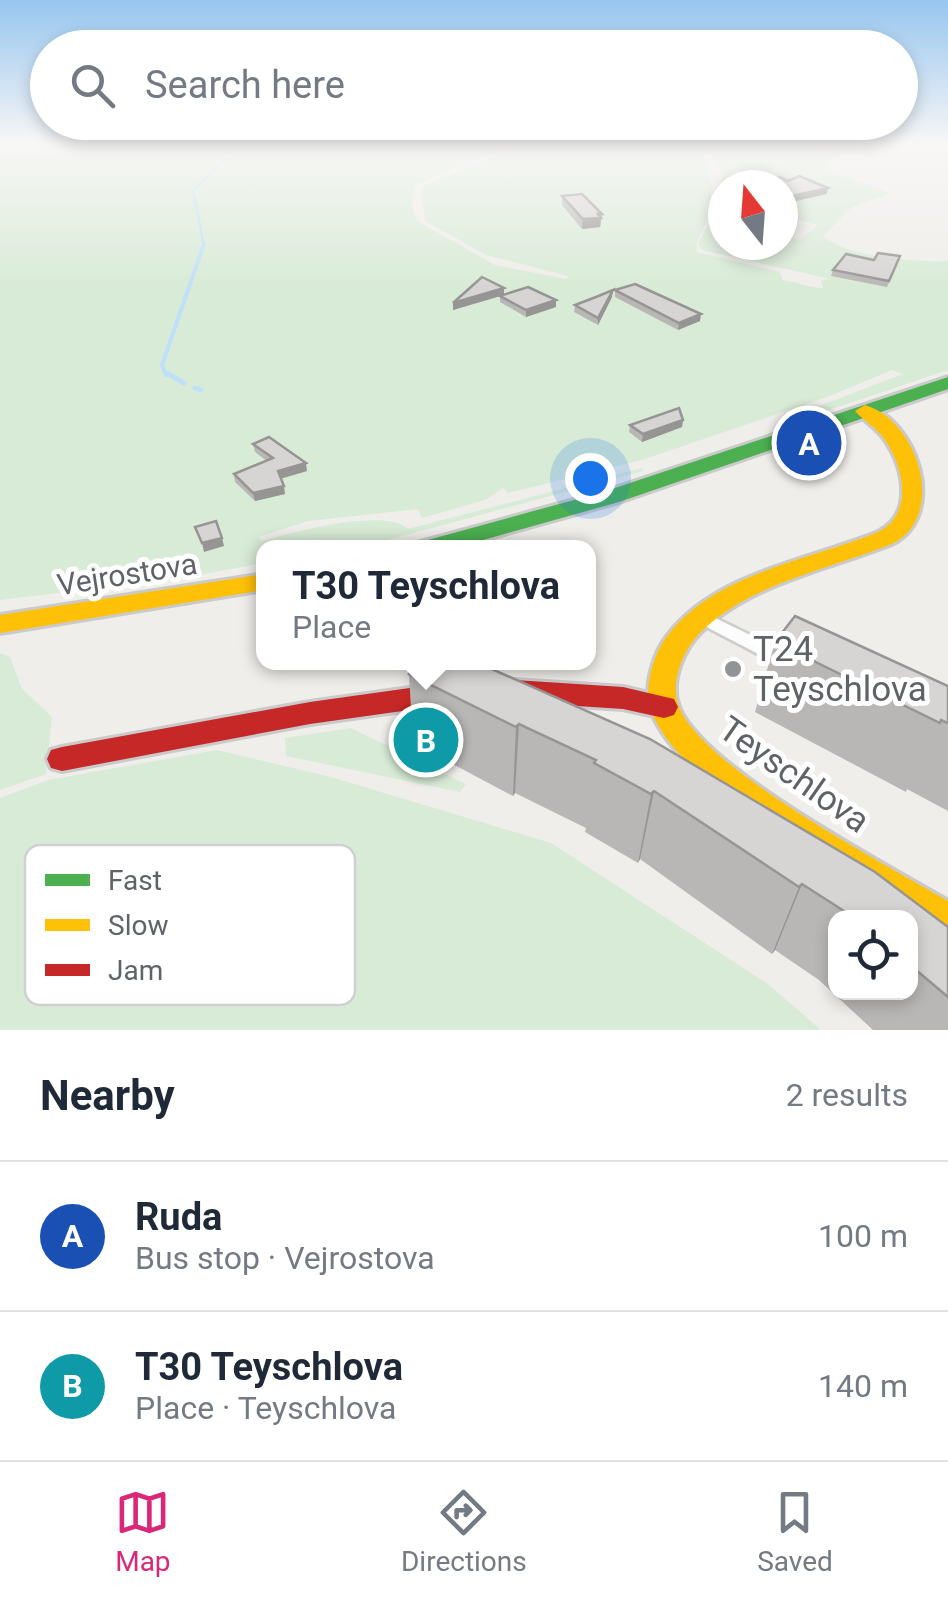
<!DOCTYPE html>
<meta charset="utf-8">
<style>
:root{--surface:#fff;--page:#f6f6f7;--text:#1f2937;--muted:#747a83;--line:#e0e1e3;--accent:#db2777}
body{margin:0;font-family:Roboto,sans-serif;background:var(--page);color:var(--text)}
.controls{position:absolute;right:30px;bottom:30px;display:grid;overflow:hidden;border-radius:20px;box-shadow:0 5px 15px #0003}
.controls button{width:90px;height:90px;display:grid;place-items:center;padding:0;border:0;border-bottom:2px solid var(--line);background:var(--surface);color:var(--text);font:50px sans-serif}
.compass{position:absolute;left:708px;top:170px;width:90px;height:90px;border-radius:50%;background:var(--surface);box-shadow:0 5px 15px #0003;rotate:343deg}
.you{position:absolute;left:590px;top:478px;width:35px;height:35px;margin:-25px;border:8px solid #fff;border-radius:50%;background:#1a73e8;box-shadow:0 0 0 15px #1a73e833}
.badge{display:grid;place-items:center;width:65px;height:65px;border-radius:50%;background:var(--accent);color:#fff;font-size:32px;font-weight:700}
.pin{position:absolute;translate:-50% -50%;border:5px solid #fff;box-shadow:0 2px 10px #0006}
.popup{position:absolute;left:256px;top:540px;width:340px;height:130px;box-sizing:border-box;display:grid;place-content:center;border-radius:20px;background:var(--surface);filter:drop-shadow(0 2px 8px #0005);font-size:32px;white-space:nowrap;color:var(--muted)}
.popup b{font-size:38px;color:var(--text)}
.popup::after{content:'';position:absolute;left:50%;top:100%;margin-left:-20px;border:20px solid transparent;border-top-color:var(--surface)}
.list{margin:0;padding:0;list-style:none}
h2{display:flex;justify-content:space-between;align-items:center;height:130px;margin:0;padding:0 40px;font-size:42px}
h2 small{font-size:32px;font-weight:400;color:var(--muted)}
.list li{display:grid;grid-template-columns:65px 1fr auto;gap:30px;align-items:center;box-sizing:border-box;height:150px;padding:0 40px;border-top:2px solid var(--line)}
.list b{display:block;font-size:38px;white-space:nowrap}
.list p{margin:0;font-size:32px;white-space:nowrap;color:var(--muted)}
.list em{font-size:32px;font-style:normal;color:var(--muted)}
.icon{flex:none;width:55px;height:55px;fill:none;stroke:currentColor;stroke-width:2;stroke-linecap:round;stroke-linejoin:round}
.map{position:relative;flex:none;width:948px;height:1030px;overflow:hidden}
.search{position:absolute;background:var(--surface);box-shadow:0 5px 15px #0003;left:30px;right:30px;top:30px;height:110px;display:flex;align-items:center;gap:25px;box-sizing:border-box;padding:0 35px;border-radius:55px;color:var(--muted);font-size:38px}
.sheet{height:430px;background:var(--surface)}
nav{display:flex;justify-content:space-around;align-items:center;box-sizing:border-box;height:140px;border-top:2px solid var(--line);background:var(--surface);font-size:28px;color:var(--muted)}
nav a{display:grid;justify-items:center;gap:5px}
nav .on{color:var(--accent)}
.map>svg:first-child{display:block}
</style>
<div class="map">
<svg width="948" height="1030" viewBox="0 0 948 1030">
<rect width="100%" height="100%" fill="#efeeea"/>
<!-- green -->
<g fill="#d8ebd6">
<path d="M0 145H512L416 184 412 206 417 221 495 265 566 279 569 276 486 255 425 221 421 187 521 145H700C713 174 714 194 706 222 702 235 695 238 697 252L780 272 783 280C798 282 809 288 823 288L821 280 834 279 911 297 702 250 698 243 709 224 720 226 723 222V245H783V236L800 240 818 225 783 215V185H723V197L717 195 723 175 708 145 859 148 846 150 828 164 830 171 891 193 852 207 823 236C848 258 916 262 948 261V370L817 414 809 410 903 374 892 370 830 396 645 459 508 493 503 488 485 500 422 518 418 509 308 521 259 537 262 541C293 532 384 507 408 529L642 468 643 471 380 542 349 547 264 548 263 563 188 577 0 600Z"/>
<polygon points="0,653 10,657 22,689 52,717 46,774 0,790"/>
<polygon points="351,728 466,784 460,792 286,756 285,738"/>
<polygon points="217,750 331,777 551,843 768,984 821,1030 0,1030 0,798 48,780"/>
</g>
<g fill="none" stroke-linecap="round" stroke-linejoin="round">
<!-- stream-far2 -->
<polyline stroke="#bfe0f9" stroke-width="2.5" points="204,246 193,191 239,145"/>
<!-- stream-far1 -->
<polyline stroke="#bfe0f9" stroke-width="4" points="166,375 162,365 204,244"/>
<!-- stream -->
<g stroke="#bfe0f9" stroke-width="5">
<polyline points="165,372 184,383"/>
<polyline points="195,388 201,390"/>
</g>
<!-- street casing -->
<g stroke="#cbcccc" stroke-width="5">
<polygon id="street" points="699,610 795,657 798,662 795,667 789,669 783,667 693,620 690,616 693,612"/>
</g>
<!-- fast casing -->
<g stroke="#cacacb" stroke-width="6">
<polygon id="fast" points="948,377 948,389 619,502 454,548 414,548 417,543 603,492"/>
</g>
<!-- slow casing -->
<g stroke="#cacacb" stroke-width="6">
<g id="slow">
<path d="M865 405C917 420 948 513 894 543 831 569 753 582 702 631 684 648 669 682 679 707 704 769 887 865 948 901V937C922 927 899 910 875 895 815 859 670 776 650 707 644 686 654 652 668 635 715 573 810 560 878 532 914 514 904 468 885 440 877 428 864 421 855 411Z"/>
<polygon points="264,574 264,590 0,633 0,615"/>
</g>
</g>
<!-- jam casing -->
<g stroke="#cacacb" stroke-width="6">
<g id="jam">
<polygon points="515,680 623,687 674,699 678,707 674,715 664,718 623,709 515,702 505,699 501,691 505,683"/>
<polygon points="438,684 448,687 452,695 448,703 438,706 310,724 62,771 51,768 47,759 51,750 62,747 310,702"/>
</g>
</g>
<!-- street -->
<use href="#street" fill="#fdfcfc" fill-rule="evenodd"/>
<!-- fast -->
<use href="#fast" fill="#4caf50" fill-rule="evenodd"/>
<!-- slow -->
<use href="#slow" fill="#ffc107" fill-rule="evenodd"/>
<!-- jam -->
<use href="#jam" fill="#c62828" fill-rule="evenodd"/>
</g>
<!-- wall -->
<g fill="#b8b7b5" fill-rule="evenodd">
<polygon points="562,196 601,223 600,227 582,229 562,205"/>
<polygon points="900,256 887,287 831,276 833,270 874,260"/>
<polygon points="615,290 700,321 678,330 615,297"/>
<polygon points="504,294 556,307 526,317 500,302 500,296 453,310 453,303"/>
<polygon points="612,297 598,325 574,312 575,305"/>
<polygon points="683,420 682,427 642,442 629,432 630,425"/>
<polygon points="253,444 307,471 281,479 285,494 255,501 235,482 234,474 267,461 255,452"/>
<polygon points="775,642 948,686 948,811 907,789 906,792 755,712"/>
<path d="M419 662 948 927V1030H873L819 980 775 950 772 954 640 859 638 863 585 832 586 828 515 793 513 796 413 743 409 674ZM836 918H910V992H836Z"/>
</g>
<!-- shaded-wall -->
<g fill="#969594">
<polygon points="828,188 827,194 783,204 783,198"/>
<polygon points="598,214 602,214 600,227 582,229 583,219"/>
<polygon points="504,288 504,295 453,310 453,303"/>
<polygon points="613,290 612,297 598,325 598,318"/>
<polygon points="556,300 556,307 526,317 526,310"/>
<polygon points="701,314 700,321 678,330 679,323"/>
<polygon points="683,420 682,427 642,442 643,434"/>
<polygon points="306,463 307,471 279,479 278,471"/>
<polygon points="284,486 285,494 255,501 253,493"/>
<polygon points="222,538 224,546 204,552 202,543"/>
<polygon points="519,724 515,793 513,796 516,727"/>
<polygon points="654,791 640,859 638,863 651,794"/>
<polygon points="802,884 775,950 772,954 799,887"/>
</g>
<!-- building -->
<g fill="#d6d5d3" stroke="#969594" stroke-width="2.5">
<polygon points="799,176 828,188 783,198 783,185 758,185 780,177 788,181"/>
<polygon points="582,194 602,214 598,214 601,218 583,219 562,196"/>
<polygon points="878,253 900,256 889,281 833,270 846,254 874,260"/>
<polygon points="482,277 504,288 453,303"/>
<polygon points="635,284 701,314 679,323 615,290"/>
<polygon points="528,287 556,300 526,310 500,296"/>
<polygon points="613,290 598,318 575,305 596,297"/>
<polygon points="679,408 683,420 643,434 630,425"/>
<polygon points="269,437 306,463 278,471 284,486 253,493 234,474 273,458 253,444"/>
<polygon points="216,521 222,538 202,543 195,527"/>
<polygon points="795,616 948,686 948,723 941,720 940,723 775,642"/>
<polygon points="419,662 428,662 444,669 450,662 476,662 650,739 875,872 948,927 948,997 910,965 910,918 855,918 802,884 799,887 654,791 651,794 594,763 596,760 519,724 516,727 409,674"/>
</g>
<!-- sky -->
<linearGradient id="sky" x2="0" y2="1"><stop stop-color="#97c6ef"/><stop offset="0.5" stop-color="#f8f7f6"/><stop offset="1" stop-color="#f8f7f6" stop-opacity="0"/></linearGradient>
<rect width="948" height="289" fill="url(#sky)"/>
<!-- markers -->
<circle fill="#919496" stroke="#fff" stroke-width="4" cx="733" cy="669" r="10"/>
<g text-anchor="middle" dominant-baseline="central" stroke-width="10" stroke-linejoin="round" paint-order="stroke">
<!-- street labels -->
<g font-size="30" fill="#5f6368" stroke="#fff">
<text transform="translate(127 574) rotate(-9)">Vejrostova</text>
</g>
<!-- near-poi labels -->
<g font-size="35" fill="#5f6368" stroke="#fff" text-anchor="start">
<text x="753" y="649">T24<tspan x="753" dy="40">Teyschlova</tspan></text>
</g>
<!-- near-street labels -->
<g font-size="35" fill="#5f6368" stroke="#fff">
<text transform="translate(794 775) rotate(35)">Teyschlova</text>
</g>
</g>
<!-- legend -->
<rect x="25" y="845" width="330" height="160" rx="15" fill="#fff" stroke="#cfd0d2" stroke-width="2.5"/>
<rect x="45" y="874" width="45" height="12" fill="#4caf50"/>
<rect x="45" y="919" width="45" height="12" fill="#ffc107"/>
<rect x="45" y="964" width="45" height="12" fill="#c62828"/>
<g font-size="28" fill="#5f6368">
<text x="108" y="890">Fast</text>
<text x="108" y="935">Slow</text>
<text x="108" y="980">Jam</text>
</g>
</svg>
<div class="controls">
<button><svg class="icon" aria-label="locate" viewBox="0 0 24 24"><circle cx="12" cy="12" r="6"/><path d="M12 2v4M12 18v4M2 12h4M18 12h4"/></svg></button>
</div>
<svg class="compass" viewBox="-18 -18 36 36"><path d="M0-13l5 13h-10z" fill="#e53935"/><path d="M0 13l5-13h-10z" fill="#747a83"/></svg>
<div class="you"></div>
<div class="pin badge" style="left:809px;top:443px;background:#1a4fb4">A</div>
<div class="pin badge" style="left:426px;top:740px;background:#0f9aa8">B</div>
<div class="popup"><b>T30 Teyschlova</b>Place</div>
<div class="search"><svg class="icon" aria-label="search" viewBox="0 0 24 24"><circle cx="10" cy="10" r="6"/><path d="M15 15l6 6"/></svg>Search here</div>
</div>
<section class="sheet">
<h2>Nearby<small>2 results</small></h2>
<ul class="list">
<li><span class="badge" style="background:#1a4fb4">A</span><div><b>Ruda</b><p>Bus stop · Vejrostova</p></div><em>100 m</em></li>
<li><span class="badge" style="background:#0f9aa8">B</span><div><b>T30 Teyschlova</b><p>Place · Teyschlova</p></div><em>140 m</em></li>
</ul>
</section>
<nav>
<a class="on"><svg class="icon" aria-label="map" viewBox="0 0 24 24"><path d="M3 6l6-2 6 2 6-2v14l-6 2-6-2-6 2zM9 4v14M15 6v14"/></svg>Map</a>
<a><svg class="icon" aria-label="directions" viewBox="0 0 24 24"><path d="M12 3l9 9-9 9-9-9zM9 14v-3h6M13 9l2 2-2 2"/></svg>Directions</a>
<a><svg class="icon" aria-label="saved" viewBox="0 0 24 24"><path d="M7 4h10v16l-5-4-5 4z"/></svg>Saved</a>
</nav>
